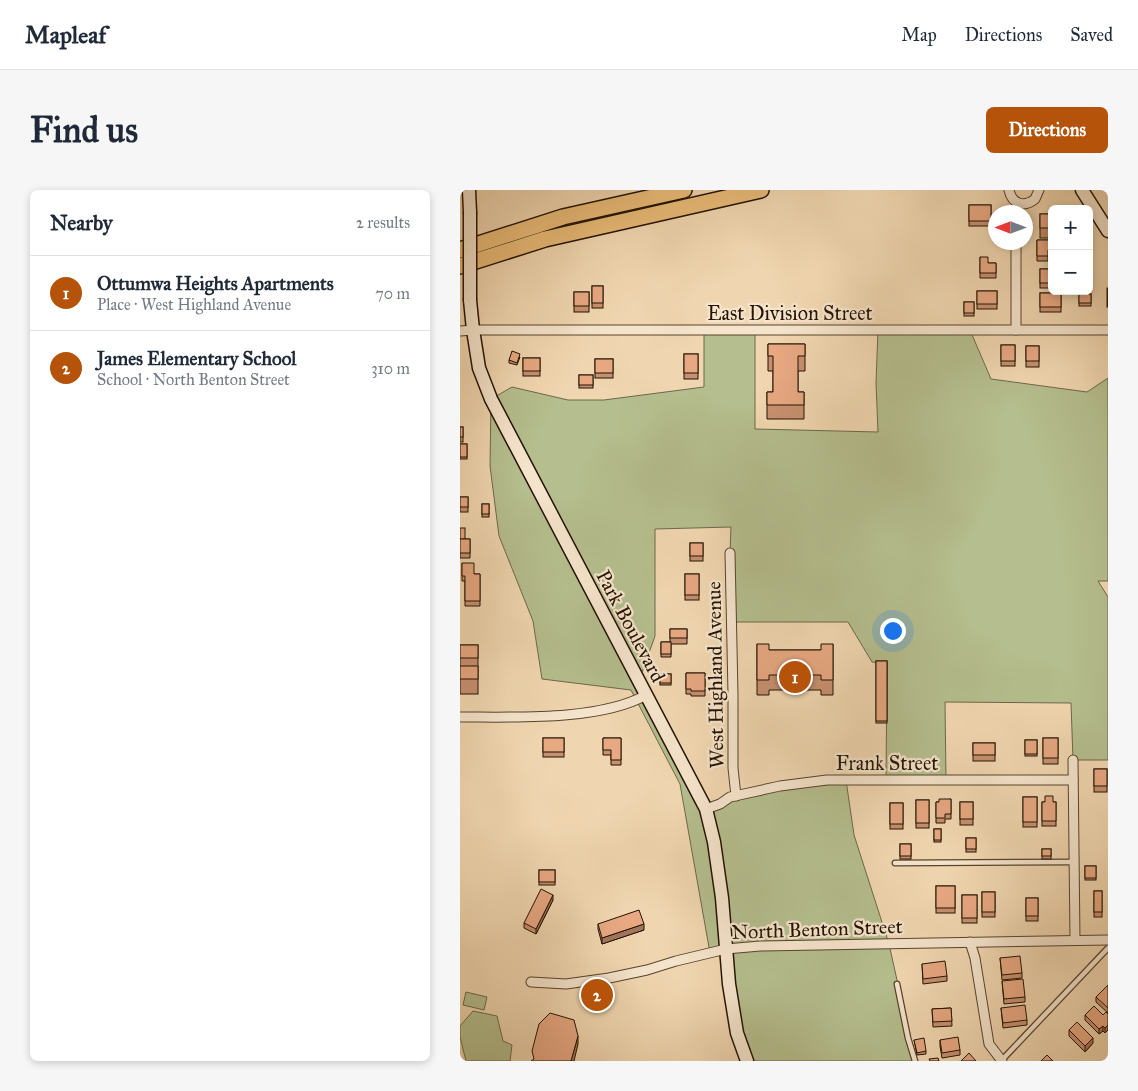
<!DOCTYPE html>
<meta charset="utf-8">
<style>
:root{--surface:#fff;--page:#f6f6f7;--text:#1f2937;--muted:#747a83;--line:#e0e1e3;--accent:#b45309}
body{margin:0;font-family:"IM FELL Great Primer",serif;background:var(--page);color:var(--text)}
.controls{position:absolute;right:15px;top:15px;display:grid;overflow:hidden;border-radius:8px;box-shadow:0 2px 8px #0003}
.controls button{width:45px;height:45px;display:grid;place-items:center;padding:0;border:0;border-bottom:1px solid var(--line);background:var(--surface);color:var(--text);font:25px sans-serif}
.compass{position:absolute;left:528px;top:15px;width:45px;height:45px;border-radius:50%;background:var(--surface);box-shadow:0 2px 8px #0003;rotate:270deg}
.you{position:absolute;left:432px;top:440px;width:18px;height:18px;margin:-12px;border:4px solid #fff;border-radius:50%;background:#1a73e8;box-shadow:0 0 0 8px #1a73e833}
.badge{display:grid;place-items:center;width:32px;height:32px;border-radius:50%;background:var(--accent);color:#fff;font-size:16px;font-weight:700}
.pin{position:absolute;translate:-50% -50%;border:2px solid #fff;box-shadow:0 1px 5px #0006}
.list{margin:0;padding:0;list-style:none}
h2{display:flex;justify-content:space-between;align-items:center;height:65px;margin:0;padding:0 20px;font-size:21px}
h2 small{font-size:16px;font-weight:400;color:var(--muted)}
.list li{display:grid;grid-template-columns:32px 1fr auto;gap:15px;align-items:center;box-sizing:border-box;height:75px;padding:0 20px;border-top:1px solid var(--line)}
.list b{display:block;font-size:19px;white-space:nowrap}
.list p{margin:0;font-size:16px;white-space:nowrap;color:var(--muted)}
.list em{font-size:16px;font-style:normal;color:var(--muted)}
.map{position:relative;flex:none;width:648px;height:871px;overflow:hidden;border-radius:8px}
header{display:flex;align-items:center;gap:30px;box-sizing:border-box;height:70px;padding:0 25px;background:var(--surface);border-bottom:1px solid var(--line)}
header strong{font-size:24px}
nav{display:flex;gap:28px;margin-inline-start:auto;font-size:18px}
.intro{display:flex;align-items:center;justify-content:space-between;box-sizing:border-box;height:120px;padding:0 30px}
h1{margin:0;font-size:35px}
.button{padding:12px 22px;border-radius:8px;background:var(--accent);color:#fff;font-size:18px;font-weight:700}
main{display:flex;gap:30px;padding:0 30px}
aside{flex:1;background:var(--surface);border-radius:8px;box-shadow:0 2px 8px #0003}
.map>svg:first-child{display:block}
</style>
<header>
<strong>Mapleaf</strong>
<nav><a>Map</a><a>Directions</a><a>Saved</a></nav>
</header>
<div class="intro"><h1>Find us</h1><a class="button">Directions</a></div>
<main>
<aside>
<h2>Nearby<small>2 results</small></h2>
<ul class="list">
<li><span class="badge">1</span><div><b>Ottumwa Heights Apartments</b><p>Place · West Highland Avenue</p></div><em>70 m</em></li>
<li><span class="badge">2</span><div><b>James Elementary School</b><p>School · North Benton Street</p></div><em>310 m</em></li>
</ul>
</aside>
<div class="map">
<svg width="648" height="871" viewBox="0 0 648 871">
<rect width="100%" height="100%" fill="#f0d6b0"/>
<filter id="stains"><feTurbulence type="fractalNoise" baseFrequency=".004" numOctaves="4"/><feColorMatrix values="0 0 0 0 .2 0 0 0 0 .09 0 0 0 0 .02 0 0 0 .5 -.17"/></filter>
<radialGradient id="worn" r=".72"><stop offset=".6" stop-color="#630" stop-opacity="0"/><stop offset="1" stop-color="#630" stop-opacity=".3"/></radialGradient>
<!-- green -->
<g fill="#b5be8e" stroke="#6c6847">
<polygon points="244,140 295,140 295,239 418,242 416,193 418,140 510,140 531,189 627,202 648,188 648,391 638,391 648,407 648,570 613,570 611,513 485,512 486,590 426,590 427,473 412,472 388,432 272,432 270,363 271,337 195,339 195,446 179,491 246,618 270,607 386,590 394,645 429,754 455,871 287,871 266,759 250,763 220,594 171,500 82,489 73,431 39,346 30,276 31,209 52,197 108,210 144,210 244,197"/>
<polygon points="6,802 27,807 24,820 3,815"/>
<polygon points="13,821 37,826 43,851 52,855 50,871 6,871 0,847 0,836"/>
</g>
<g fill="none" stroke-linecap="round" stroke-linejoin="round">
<!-- lane casing -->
<g stroke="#56442c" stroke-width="7">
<g id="lane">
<polyline points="435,673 614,672"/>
<polyline points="437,794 448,848 455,871"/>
<polyline points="542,870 648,758"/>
</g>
</g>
<!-- street casing -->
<g stroke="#56442c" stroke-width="11">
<g id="street">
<path d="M549 0C552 14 564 18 575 9L579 0"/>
<polyline points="556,52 556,140"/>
<polyline points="0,141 13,140 648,140"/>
<polyline points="270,363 273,504 273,578 276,606"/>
<path d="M0 527C53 527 140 531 186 505"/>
<polyline points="613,570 615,750"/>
<polyline points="246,619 260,614 270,607 320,596 367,590 613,590"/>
<polyline points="510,752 515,768 529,854 542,871"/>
<polyline points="71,792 106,794 149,788 187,780 216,771 266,759 300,756 648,750"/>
</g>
</g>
<!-- secondary casing -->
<g stroke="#231300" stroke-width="15">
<g id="secondary">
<polyline points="9,0 10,22"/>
<polyline points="622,0 648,41"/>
<polyline points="10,110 13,140 19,178 31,209 246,619 254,652 262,708 269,794 277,843 287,871"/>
</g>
</g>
<!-- highway casing -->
<g stroke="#231300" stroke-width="18">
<g id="highway">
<polyline points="0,60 103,27 224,0"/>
<polyline points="0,76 85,49 301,0"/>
</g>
</g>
<!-- lane -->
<use href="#lane" stroke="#f5e4cc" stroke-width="4.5"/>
<!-- street -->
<use href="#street" stroke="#f5e4cc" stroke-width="9"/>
<!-- secondary -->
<use href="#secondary" stroke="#f5e4cc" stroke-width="12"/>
<!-- highway -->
<use href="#highway" stroke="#e8bb78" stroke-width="15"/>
<!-- secondary-bridge casing -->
<g stroke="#231300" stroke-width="15" stroke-linecap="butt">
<polyline id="secondary-bridge" points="10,22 10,110"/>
</g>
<!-- secondary-bridge -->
<use href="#secondary-bridge" stroke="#f5e4cc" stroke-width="12"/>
</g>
<!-- wall -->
<g fill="#c79070" stroke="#231300">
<rect x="509" y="15" width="22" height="21"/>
<rect x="580" y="24" width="12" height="24"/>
<polygon points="577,50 592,50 592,65 588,65 588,71 577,71"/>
<polygon points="520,67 528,73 536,73 536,88 520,88"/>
<rect x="580" y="79" width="12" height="19"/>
<rect x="132" y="96" width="11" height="22"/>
<rect x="517" y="101" width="20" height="18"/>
<rect x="114" y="102" width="15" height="20"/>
<rect x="580" y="103" width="21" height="19"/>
<rect x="619" y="104" width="12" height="12"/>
<rect x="504" y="112" width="10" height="14"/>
<polygon points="308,154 345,154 345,181 338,181 338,202 344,202 344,229 307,229 307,202 313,202 313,181 308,181"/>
<rect x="541" y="155" width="14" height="21"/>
<rect x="566" y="156" width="13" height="21"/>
<rect x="224" y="164" width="14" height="25"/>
<polygon points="60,167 57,175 49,173 49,170"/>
<rect x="63" y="168" width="17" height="18"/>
<rect x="135" y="169" width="18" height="19"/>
<rect x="119" y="185" width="14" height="13"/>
<rect x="0" y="237" width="3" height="15"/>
<rect x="0" y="254" width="7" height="15"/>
<rect x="0" y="307" width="8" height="15"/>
<rect x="22" y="314" width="7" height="13"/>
<polygon points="0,338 5,349 10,349 10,368 0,368"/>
<rect x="230" y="353" width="13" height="18"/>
<polygon points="2,373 14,384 20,384 20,416 5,416 5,391 2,391"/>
<rect x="225" y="384" width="14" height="26"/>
<polygon points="210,439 227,439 227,454 211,454 211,467 201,467 201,452 210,452"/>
<polygon points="297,454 309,460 361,460 373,454 373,505 361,505 361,500 309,500 309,505 297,505"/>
<rect x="0" y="455" width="18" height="49"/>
<rect x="416" y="471" width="11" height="62"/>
<polygon points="226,483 245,483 245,506 231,506 231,504 226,504"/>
<rect x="200" y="484" width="11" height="11"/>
<rect x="83" y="548" width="21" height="19"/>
<polygon points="143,548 161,548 161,575 151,575 151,565 143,565"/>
<rect x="583" y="548" width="15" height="26"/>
<rect x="565" y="550" width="12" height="16"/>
<rect x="513" y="553" width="22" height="18"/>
<rect x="634" y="579" width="13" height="23"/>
<rect x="563" y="607" width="14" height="30"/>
<polygon points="491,609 491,629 485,629 485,633 476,633 476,612 479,612"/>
<rect x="456" y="610" width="13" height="28"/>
<rect x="500" y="612" width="13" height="23"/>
<rect x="582" y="612" width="14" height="24"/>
<rect x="430" y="613" width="13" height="26"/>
<rect x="474" y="639" width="7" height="13"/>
<rect x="506" y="648" width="10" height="14"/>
<rect x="440" y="654" width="11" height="15"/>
<rect x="582" y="659" width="9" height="10"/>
<rect x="625" y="676" width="11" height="14"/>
<rect x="79" y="680" width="16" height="15"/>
<rect x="476" y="696" width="19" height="27"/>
<rect x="634" y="701" width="8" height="26"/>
<rect x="522" y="702" width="13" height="25"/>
<rect x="502" y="705" width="15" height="28"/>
<rect x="566" y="708" width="12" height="23"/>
<polygon points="93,710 76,744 64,738 64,733"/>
<polygon points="138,734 184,740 142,754 138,739"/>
<polygon points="540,768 562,783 562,788 542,790"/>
<polygon points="462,774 487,786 487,791 463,794"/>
<polygon points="542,791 565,807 565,812 544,814"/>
<polygon points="648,795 648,823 636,812 636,807"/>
<polygon points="491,818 492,836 473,837 472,819"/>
<polygon points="541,818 567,830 567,835 543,838"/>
<polygon points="648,824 648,840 645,843 643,841 639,844 625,830 625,825 643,825"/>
<polygon points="609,840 633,853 625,862 609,846"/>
<polygon points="454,850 466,861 466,864 457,865"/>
<polygon points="480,850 500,860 500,865 482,868 480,856"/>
</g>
<!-- shaded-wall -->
<g fill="#a2765b" stroke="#231300">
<polygon points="93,705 93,710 76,744 76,739"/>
<polygon points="184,734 184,740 142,754 142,748"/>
<polygon points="648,835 648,840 645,843 645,838"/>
<polygon points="643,836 643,841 639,844 639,839"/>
<polygon points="118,846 118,854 114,871 111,871"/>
<polygon points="633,848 633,853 625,862 625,856"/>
</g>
<!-- building -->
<g fill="#e7a882" stroke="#231300">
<rect x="509" y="15" width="22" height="16"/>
<rect x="580" y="24" width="12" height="14"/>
<polygon points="577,50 592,50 592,60 588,60 588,66 577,66"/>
<polygon points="520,67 528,67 528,73 536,73 536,83 520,83"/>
<rect x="580" y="79" width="12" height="14"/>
<rect x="132" y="96" width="11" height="17"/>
<rect x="647" y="98" width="1" height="19"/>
<rect x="517" y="101" width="20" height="13"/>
<rect x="114" y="102" width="15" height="14"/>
<rect x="580" y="103" width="21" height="14"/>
<rect x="619" y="104" width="12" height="9"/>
<rect x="504" y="112" width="10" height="11"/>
<polygon points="308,154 345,154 345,166 338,166 338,202 344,202 344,215 307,215 307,202 313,202 313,166 308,166"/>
<rect x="541" y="155" width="14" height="16"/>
<rect x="566" y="156" width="13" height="15"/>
<polygon points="52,161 60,164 57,173 49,170"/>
<rect x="224" y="164" width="14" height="19"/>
<rect x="63" y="168" width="17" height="13"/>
<rect x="135" y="169" width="18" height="14"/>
<rect x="119" y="185" width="14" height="10"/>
<rect x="0" y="237" width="3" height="10"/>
<rect x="0" y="254" width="7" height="13"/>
<rect x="0" y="307" width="8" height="10"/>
<rect x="22" y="314" width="7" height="10"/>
<rect x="0" y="338" width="5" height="11"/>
<rect x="0" y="349" width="10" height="14"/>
<rect x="230" y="353" width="13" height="13"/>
<polygon points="2,373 14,373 14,384 20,384 20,411 5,411 5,386 2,386"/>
<rect x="225" y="384" width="14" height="21"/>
<rect x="210" y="439" width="17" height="9"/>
<rect x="201" y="452" width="10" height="12"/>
<polygon points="297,454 309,454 309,460 361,460 361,454 373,454 373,490 361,490 361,485 309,485 309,490 297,490"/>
<rect x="0" y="455" width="18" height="13"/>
<rect x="416" y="471" width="11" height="60"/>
<rect x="0" y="476" width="18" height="13"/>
<polygon points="226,483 245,483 245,501 231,501 231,499 226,499"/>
<rect x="200" y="484" width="11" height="9"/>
<rect x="83" y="548" width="21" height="14"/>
<polygon points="143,548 161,548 161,570 151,570 151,560 143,560"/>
<rect x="583" y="548" width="15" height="20"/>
<rect x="565" y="550" width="12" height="14"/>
<rect x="513" y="553" width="22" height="12"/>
<rect x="634" y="579" width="13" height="17"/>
<polygon points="585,606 593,606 593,612 596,612 596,631 582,631 582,612 585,612"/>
<rect x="563" y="607" width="14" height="25"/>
<polygon points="479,609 491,609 491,624 485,624 485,628 476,628 476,612 479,612"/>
<rect x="456" y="610" width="13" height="23"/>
<rect x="500" y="612" width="13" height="17"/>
<rect x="430" y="613" width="13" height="21"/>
<rect x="474" y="639" width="7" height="11"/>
<rect x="506" y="648" width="10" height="11"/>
<rect x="440" y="654" width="11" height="12"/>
<rect x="582" y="659" width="9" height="7"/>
<rect x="625" y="676" width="11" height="12"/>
<rect x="79" y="680" width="16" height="12"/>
<rect x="476" y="696" width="19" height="22"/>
<polygon points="81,699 93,705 76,739 64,733"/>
<rect x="634" y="701" width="8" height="21"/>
<rect x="522" y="702" width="13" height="20"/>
<rect x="502" y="705" width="15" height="23"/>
<rect x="566" y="708" width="12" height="18"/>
<polygon points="179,720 184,734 142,748 138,734"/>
<polygon points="560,766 562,783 542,785 540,768"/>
<polygon points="485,771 487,786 463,789 462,774"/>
<polygon points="563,789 565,807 544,809 542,791"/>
<polygon points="648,795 648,818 636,807"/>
<polygon points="565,815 567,830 543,833 541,818"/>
<polygon points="634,816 643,825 646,822 648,824 648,835 645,838 643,836 639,839 625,825"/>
<polygon points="491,818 492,831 473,832 472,819"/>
<polygon points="90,823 114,830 118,846 111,871 71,871 74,869 72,861 79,834"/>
<polygon points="617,832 633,848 625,856 609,840"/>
<polygon points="498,847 500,860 482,863 480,850"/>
<polygon points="464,848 466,861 457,863 454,850"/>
<polygon points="509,863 516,871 501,871"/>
<polygon points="587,865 593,871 581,871"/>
<polygon points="478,868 479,871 470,871 469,869"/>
</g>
<g text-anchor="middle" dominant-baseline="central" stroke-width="4.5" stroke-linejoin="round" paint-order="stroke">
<!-- street labels -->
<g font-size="20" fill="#231300" stroke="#f5e4cc">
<text x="330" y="123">East Division Street</text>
<text transform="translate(171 436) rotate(62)">Park Boulevard</text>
<text transform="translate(255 485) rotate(-91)">West Highland Avenue</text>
<text x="427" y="573">Frank Street</text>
<text transform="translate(357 739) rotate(-2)">North Benton Street</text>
</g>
</g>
<rect width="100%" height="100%" filter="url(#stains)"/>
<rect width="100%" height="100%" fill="url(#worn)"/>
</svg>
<div class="controls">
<button>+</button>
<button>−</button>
</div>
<svg class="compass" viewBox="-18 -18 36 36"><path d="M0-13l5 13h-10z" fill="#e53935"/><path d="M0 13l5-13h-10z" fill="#747a83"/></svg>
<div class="you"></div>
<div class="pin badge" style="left:335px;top:487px">1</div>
<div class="pin badge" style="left:137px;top:805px">2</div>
</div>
</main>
